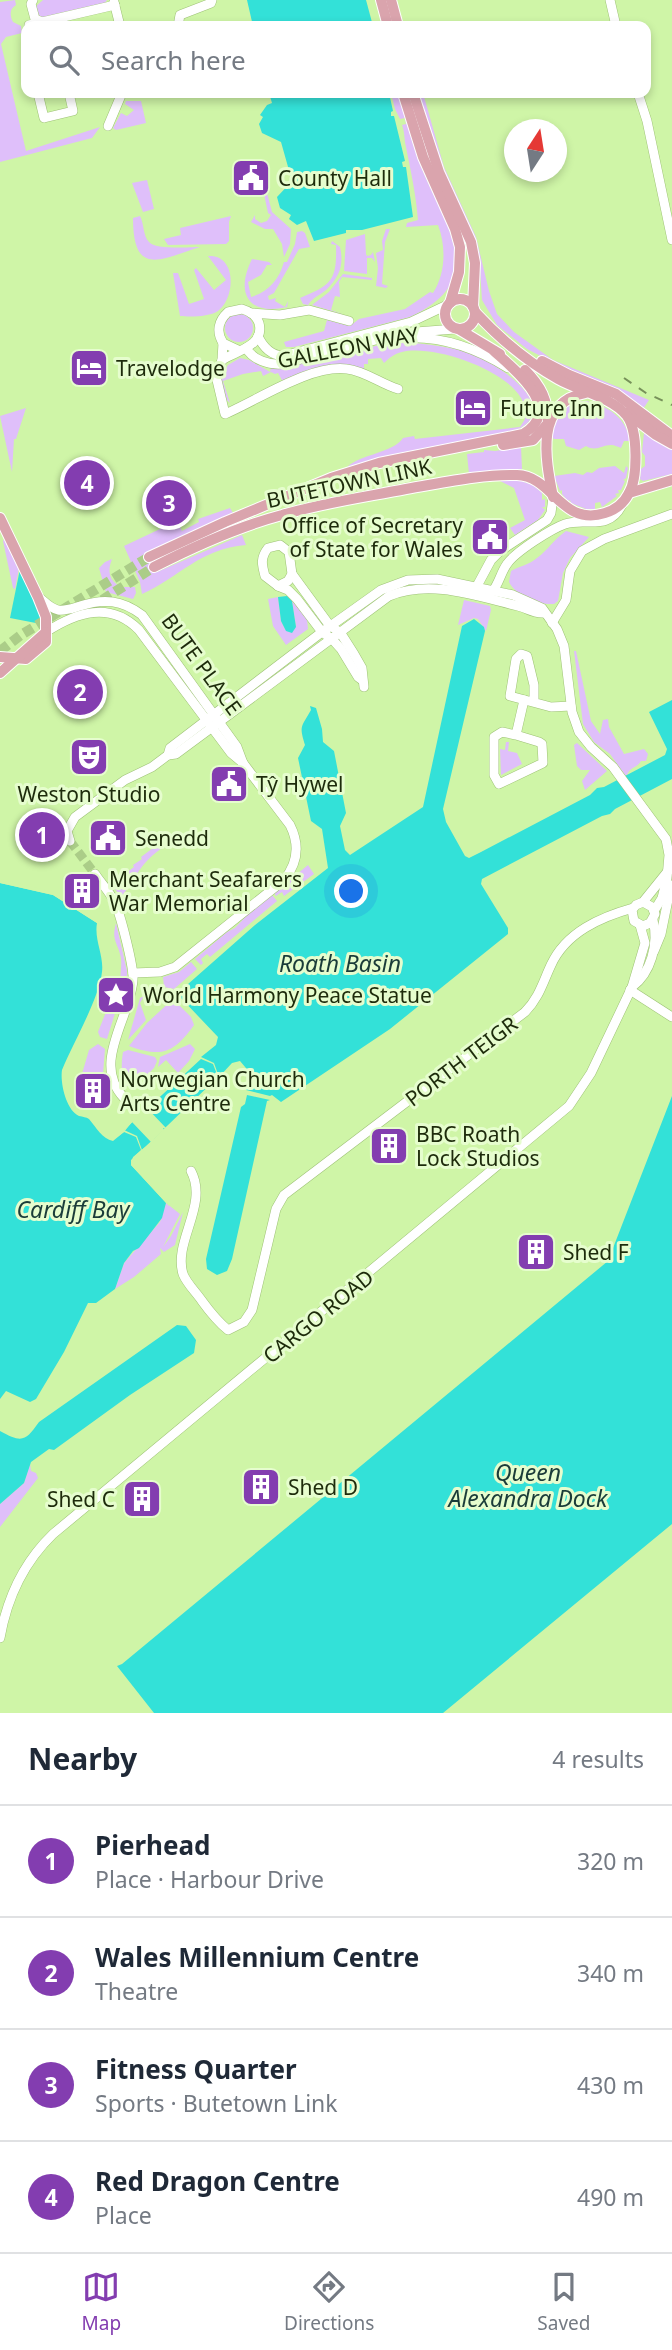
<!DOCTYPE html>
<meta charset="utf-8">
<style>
:root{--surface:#fff;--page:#f6f6f7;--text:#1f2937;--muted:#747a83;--line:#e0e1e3;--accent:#833db0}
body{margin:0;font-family:"Noto Sans",sans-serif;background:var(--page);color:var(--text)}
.compass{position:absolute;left:504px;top:119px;width:63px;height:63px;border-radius:50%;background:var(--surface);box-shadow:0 4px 10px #0003;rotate:12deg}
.you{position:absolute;left:352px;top:892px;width:24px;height:24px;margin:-18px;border:5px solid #fff;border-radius:50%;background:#1a73e8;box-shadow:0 0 0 10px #1a73e833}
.badge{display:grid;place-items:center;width:46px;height:46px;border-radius:50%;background:var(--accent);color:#fff;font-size:23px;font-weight:700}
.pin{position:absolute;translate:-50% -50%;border:4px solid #fff;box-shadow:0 2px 7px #0006}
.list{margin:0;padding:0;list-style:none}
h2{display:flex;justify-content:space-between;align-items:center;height:91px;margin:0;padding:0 28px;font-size:30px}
h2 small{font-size:23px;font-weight:400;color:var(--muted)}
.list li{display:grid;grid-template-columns:46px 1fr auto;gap:21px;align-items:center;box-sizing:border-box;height:112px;padding:0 28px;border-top:2px solid var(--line)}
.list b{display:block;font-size:26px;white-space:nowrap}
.list p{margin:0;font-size:23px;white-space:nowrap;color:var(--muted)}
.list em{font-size:23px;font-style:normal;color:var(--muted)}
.icon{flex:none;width:38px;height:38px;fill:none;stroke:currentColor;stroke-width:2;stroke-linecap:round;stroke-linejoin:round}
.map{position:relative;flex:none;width:672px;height:1713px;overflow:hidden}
.search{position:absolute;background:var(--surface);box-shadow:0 4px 10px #0003;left:21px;right:21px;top:21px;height:77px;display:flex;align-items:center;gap:18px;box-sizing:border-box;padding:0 24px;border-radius:14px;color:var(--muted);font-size:26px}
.sheet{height:539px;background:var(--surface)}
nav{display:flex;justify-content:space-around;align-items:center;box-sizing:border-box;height:98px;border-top:2px solid var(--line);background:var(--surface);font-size:19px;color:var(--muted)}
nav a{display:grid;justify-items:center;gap:4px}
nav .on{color:var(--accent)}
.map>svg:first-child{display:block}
</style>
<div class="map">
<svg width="672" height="1713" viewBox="0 0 672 1713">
<rect width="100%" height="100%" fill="#cff5a7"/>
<!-- green -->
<g fill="#dfbffa">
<path d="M15 0 16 5C9 9 10 16 13 22L21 26 22 33 6 37 1 44 26 151 100 127 92 138 0 162V2Z"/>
<polygon points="43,0 107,0 104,4 43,18 36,13 35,7"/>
<path d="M391 93H401C405 120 414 151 425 176 449 231 487 282 410 317L294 347H286L284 342 324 331 327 320 350 326 359 319 405 309 430 292 433 293C446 273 446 246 438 225L406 227 407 223 418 220C416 195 411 172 406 147 404 139 405 133 402 125L406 124 405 118 400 119 395 109Z"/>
<polygon points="419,93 423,93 444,167 476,237 489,291 497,314 514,332 553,360 649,400 643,409 611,386 574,373 527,349 497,325 482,300 480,269 435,145"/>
<polygon points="126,101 141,101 146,123 116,130 113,128 121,113 127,116 134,110 125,104"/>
<polygon points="147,180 154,209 143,212 132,183"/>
<polygon points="267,193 272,212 291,229 290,244 284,257 282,244 273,229 265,229 251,222 255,215 255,219 261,223 267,221 271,215 268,213 264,194"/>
<path d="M140 216C144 223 143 236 149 242 155 250 189 247 200 247 161 259 133 278 133 218Z"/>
<polygon points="231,216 229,222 229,241 226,244 168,245 164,239 181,235 180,228"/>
<polygon points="386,229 390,229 385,242 382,284 388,286 386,288 376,286 378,268 376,253 383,250 382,241"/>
<path d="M302 231 305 233 310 247 299 249 274 293 268 296 269 300 276 298 275 301 285 307 288 301 287 307C248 316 235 293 252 259L269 262 272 265H267L261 275 248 282 251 297C268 292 279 280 284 262H287L295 244 297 232Z"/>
<polygon points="365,234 366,254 367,256 371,255 373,252 375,262 372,258 367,258 367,274 344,271 346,240"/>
<path d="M332 241 340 247C344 264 340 277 326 290 319 296 313 297 308 305L303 304 300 298C332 285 337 280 336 245L331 244Z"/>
<path d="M208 256C237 254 236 298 218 311 209 317 190 317 180 316L173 273H178L189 304 204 299 194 270 196 268 214 290 226 280Z"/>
<polygon points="343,274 372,278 372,280 342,277 339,282 340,297 335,296 331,310 345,315 312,305 329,292"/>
<circle cx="239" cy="328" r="14"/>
<path d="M405 342C430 345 451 346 474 355 506 368 570 415 506 434L400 453 347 467C361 454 393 453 403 438L414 436 415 439 520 427 525 419C525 412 525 404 521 398 505 369 432 344 402 352 394 354 389 358 384 363L381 358 368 359V364H364V369L342 364 283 382 278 373 275 374 271 372 263 376 261 371 243 374 223 381 230 403 227 400 220 379 228 365 240 358 249 360 270 372 271 368H284L344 354 349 356 375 346Z"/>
<path d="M577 401H588L591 404 592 402C612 409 626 419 630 441H624L621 448C618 447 615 445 611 445 602 445 596 452 586 446L579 450 566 446 564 439H554L552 437 553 426 556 424 554 423 567 404Z"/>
<polygon points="26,408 16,439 14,439 12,472 0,416"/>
<polygon points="644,433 672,449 672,474 643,481 640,479 641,469 645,466 645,456 642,452"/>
<polygon points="521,447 522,469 469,474 467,454 484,452 484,450 495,451"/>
<polygon points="615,466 624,473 626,466 628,468 626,478 623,480 625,481 621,490 618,490 619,493 615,494 617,496 602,507 600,502 595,503 595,509 586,509 571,503 570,500 568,501 562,494 562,490 560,491 554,476 575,473 583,475 587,472 592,473 599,468"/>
<polygon points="518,480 533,485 542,493 542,500 545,499 545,507 542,507 545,510 538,520 515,535 510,528 525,520 514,488 500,481"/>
<path d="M230 508 233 513 146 554 157 572 242 535 246 545C199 549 180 577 142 594L140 582 124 546 177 521 182 531 199 522 198 519Z"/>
<path d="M566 531 589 537 570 558 563 573 558 601 554 604C538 605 516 596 509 582L511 571C520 566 529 565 537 558 549 549 553 540 566 531Z"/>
<polygon points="5,538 19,568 15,589 13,588 3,541"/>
<path d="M112 559C107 571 109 581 121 587H135L136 593 133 599 106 592 99 568 105 562Z"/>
<polygon points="278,597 281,621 285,629 296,627 292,601 307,619 308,629 286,645 273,626 268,599"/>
<polygon points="464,600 490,606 491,610 486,631 478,619 474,618 458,625"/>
<path d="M574 651H576L591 721 600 734 603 720 608 719 609 727 624 754 644 749 648 754 646 761H641C637 768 630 767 627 775H625L610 754 594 742 583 724Z"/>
<polygon points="506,742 509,742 508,751 517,753 522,764 501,775 500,749 505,750"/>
<polygon points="577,743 607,771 585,790 582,781 590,770 581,770 577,766 574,745"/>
<path d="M160 839 165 846C139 863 138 876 121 897L115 889 118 884V879L134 867 133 865 142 859 141 857 153 848 152 845Z"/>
<polygon points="308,865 314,874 284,896 282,892 276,896 274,893"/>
<polygon points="272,895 277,901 210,957 207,954 201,959 203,963 201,965 195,959 227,932 235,928 249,913"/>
<path d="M116 923 127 971V989L121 988C119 977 122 970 121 958 118 942 111 941 116 923Z"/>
<polygon points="191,962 197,969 174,989 164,987 163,977 179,972"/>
<polygon points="119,993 121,994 107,1039 100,1037 98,1032 112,997"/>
<polygon points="144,996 140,1003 146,1020 128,1040 140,998"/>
<path d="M173 999 191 1017 194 1025C174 1053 162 1058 129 1046L147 1023Z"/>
<polygon points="98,1044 105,1049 103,1074 94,1073 85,1078 86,1082 79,1084 89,1050"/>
<polygon points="190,1044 195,1049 189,1061 178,1073 166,1060 158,1067 160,1057"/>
<path d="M128 1050 155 1057 157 1061 154 1068 136 1086 129 1077 126 1080 128 1086H126C121 1075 121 1064 123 1052Z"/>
<polygon points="166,1203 180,1214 163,1247 171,1236 183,1212 175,1245 164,1252 160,1248 161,1254 134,1277 115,1289 124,1263 160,1222"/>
<polygon points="30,1464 31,1471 36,1473 38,1478 0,1527 0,1504 24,1483"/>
</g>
<!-- water -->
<g fill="#33e1d8">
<polygon points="247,0 366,0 373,26 253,26"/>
<polygon points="269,93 389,93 393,111 391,112 391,116 394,116 405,161 402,162 403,167 406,167 413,217 362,230 346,230 346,233 314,241 306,221 297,225 289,219 291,215 280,208 277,197 292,181 281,142 262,133 259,124 263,117 260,115 267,105 272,103"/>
<polygon points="20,569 40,613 41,624 10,618"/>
<polygon points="287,596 292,601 296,627 292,633 286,631 281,621 278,597"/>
<path d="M474 619 484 627 485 631 443 809 446 822 465 856 469 858 481 852 590 795 597 788 604 787 665 755 667 749 649 712 672 700V779L615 809 610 814 602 816 482 879 481 884 508 928V934L390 1029 281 1102 272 1095 270 1096 246 1090 251 1074 240 1061 232 1063 219 1077 214 1063 201 1057 216 1045 218 1037 180 997 179 992 255 925 328 868 322 829 311 821 298 758 305 745C299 725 301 728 311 710L310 706 316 708 322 729 323 742 334 751 346 813 340 826 345 850 350 855 423 807 462 626Z"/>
<path d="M0 883 53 895 97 923C94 940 104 955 102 972 99 999 73 1043 62 1070 60 1083 66 1110 79 1116 83 1117 86 1117 89 1119 96 1127 102 1139 113 1141L124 1132 136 1137 141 1150 131 1160V1165L166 1203 162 1218 139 1248 133 1251 124 1263 115 1289 96 1303H88L64 1352 36 1399 30 1402 6 1391 0 1399Z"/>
<polygon points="201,1059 213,1064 218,1077 142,1150 137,1136 124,1130"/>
<polygon points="247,1095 270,1100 267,1101 232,1259 227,1271 217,1275 207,1269 206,1259 241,1107 245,1104"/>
<polygon points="672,1096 672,1524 443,1713 154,1713 117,1666 122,1664 608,1261"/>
<path d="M177 1325 186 1326 196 1340 194 1353 130 1395 54 1450 49 1449 31 1462 24 1483 0 1504V1431C23 1444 26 1440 39 1422Z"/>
</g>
<!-- pier -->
<g fill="#cff5a7">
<polygon points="0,879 54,892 99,920 100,925 53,895 0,883"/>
<polygon points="145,1106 167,1129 163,1128 164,1130 154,1139 153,1145 139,1153 132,1163 169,1204 169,1206 131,1165 133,1157 151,1142 132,1122 124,1132 117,1137 131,1122 129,1120 134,1120 144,1110 148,1112"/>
</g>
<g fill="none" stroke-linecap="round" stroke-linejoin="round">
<!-- minor-tunnel -->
<polyline stroke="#abcd88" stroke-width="9" stroke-dasharray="9 4.5" stroke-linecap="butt" points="70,841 95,874"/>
<!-- major-tunnel -->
<g stroke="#abcd88" stroke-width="10" stroke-dasharray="10 5" stroke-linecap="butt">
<polyline points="77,616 154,567"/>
<polyline points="0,651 21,635 149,557"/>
</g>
<!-- minor casing -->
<g stroke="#9ec276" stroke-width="10">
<g id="minor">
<polyline points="33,0 31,4 35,19 42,22"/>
<polyline points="610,0 616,26"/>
<polyline points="114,2 120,26"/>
<polyline points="29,25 115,5"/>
<polyline points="178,26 180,15 211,3 212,0"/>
<polyline points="38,93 44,118 73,111 69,93"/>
<polyline points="129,93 137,93"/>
<polyline points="638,93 647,121 672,240"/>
<polyline points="108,126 122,93"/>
<polyline points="251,313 280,315 309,310 349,321"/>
<path d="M258 336C263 347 270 355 283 356L411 322 447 305"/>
<path d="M405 338C443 336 476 348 508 368"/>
<path d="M223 343 222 360 216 376 225 414C258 400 311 364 347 369 365 371 381 384 398 389"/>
<path d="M246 348C253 360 269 365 282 364L403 333 455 329"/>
<path d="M222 360C236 351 265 346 259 323 256 315 249 311 242 309L228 312C218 321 216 332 223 343L238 350"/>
<path d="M280 545 289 552 292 574 288 581 278 586 265 576C262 565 260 558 268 548Z"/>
<polyline points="292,574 330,626 340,632 354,654 362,668 364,687"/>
<polyline points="278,586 288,590 297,599 322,632 332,639 341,649 358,677 362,680"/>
<polyline points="478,590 477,586 491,560 500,551 547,520 551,513 553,497"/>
<path d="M492 592C499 584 501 572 507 564 515 552 551 529 565 524 586 517 608 532 622 505"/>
<path d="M40 598C46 603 50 608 58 610 66 611 73 608 80 606 104 598 122 600 142 615L237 747 243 763"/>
<polyline points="552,623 566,600 570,571 582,551 604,539 672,514"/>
<path d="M46 632C77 612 110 601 139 630L231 753 243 763 290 825C300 845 298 863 284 880L175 967 160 972 133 973"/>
<polyline points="534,701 534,685 527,656 521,654 516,659 510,696 551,707 571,706"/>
<polyline points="516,735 502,732 494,737 494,775 499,784 543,763 542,744 539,742 516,735 524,700"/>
<polyline points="168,755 170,748 322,632 381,590 408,580 437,579 513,595 542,608 557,629 564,646 572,712 579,732 591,747 613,767 666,839 669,855 667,878 662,898 654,911"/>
<path d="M70 841 67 831 75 817 125 780 152 767 168 755 176 754 389 596C431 579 476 596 518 606 526 608 535 614 543 613"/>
<path d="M95 874C101 883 109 891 114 901 120 912 134 967 133 980 130 1019 91 1063 124 1098"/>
<polyline points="643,902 652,907 655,914 650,923 643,926 634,921 632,910 636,905 643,902 668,871"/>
<polyline points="654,951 661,934 671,885"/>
<path d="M632 987C651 973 659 944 653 920"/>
<polyline points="630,990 672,1017"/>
<path d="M191 1171C209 1205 173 1241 183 1274 187 1284 196 1292 202 1301 210 1312 217 1321 228 1330L244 1322 252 1310 276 1209 284 1195 525 1012C539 998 543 982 551 965 566 932 601 917 633 908"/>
<path d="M0 1638C7 1598 23 1563 53 1534L569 1106 591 1073 632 987 645 943 640 925"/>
</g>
</g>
<!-- major casing -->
<g stroke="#fff" stroke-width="12">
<g id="major">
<polyline points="381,0 388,26"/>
<polyline points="391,0 398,26"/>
<polyline points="403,93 423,157 455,229 460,247 459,272 450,303"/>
<polyline points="413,93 439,172 471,242 475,263 473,307"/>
<circle cx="460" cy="314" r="15"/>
<polyline points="460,330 500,354"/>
<polyline points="542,361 569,375 616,394 672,436"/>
<polyline points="627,413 656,435 672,444"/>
<path d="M503 445 533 440 548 423C548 400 541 386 525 370"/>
<polyline points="629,493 672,480"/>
<path d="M553 497C545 458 535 403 585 393"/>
<polyline points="0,518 38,597 46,617 46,642 26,659 0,657"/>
<path d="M149 557 225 522 331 478 379 463 523 434C565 409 515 370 494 351"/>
<path d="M154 567C195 546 237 527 282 515 322 503 365 497 406 489 442 483 481 474 517 475 553 476 561 527 605 513 615 510 624 503 629 493 638 477 638 431 627 416 612 397 579 391 558 379 526 361 500 339 475 312"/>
<polyline points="0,673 46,632"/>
</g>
</g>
<!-- minor -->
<use href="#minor" stroke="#fff" stroke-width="9"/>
<!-- major -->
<use href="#major" stroke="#daa4ad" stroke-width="10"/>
<!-- rail -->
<polyline stroke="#77915a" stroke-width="2" stroke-dasharray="9 9" stroke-linecap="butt" points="624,378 646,393 672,405"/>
</g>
<!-- icons -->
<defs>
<g id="civic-square" transform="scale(2.0125)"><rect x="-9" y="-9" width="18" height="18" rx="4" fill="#833db0" stroke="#e6fdce"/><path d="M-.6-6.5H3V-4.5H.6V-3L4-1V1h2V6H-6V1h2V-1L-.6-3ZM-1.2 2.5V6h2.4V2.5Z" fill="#fff"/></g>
<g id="hotel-square" transform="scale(2.0125)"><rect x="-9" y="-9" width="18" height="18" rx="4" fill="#833db0" stroke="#e6fdce"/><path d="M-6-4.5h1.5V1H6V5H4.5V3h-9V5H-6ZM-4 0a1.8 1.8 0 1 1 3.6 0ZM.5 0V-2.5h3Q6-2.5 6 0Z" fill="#fff"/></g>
<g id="theatre-square" transform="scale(2.0125)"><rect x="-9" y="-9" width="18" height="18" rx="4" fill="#833db0" stroke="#e6fdce"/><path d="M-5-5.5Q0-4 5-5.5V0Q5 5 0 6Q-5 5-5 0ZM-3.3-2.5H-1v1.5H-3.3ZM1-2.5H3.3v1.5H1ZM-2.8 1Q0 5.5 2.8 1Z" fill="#fff"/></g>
<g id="building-square" transform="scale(2.0125)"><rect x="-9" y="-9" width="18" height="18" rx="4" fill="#833db0" stroke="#e6fdce"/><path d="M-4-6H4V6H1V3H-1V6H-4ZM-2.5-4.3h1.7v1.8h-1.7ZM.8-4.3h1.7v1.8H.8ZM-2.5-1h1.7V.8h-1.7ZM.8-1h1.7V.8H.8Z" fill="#fff"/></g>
<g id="sight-square" transform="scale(2.0125)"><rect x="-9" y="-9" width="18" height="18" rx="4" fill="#833db0" stroke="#e6fdce"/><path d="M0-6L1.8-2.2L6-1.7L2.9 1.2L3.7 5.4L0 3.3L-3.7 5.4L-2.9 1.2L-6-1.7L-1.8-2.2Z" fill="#fff"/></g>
</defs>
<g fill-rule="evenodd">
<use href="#civic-square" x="251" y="178"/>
<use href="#hotel-square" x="89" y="368"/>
<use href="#hotel-square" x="473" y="408"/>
<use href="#civic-square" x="490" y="537"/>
<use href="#theatre-square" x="89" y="757"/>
<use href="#civic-square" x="229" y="784"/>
<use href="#civic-square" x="108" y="838"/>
<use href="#building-square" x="82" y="891"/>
<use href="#sight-square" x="116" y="995"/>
<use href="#building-square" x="93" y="1091"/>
<use href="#building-square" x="389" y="1146"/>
<use href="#building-square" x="536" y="1252"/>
<use href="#building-square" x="261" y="1487"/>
<use href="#building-square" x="142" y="1499"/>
</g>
<g text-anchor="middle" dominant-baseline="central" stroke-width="6" stroke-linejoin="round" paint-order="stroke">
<!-- poi labels -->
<g font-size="21" fill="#1d2b0b" stroke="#e6fdce" text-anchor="start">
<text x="278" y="178">County Hall</text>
<text x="116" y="368">Travelodge</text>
<text x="500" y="408">Future Inn</text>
<text x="463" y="525" text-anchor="end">Office of Secretary<tspan x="463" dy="24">of State for Wales</tspan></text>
<text x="256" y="784">Tŷ Hywel</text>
<text x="89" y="794" text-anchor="middle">Weston Studio</text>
<text x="135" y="838">Senedd</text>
<text x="109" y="879">Merchant Seafarers<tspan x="109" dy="24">War Memorial</tspan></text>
<text x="143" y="995">World Harmony Peace Statue</text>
<text x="120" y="1079">Norwegian Church<tspan x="120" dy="24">Arts Centre</tspan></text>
<text x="416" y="1134">BBC Roath<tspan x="416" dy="24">Lock Studios</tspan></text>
<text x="563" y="1252">Shed F</text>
<text x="288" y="1487">Shed D</text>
<text x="115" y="1499" text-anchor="end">Shed C</text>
</g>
<!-- street labels -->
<g font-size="21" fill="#1d2b0b" stroke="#e6fdce">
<text transform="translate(348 347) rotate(-11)">GALLEON WAY</text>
<text transform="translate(349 483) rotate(-12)">BUTETOWN LINK</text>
<text transform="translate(202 664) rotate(54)">BUTE PLACE</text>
<text transform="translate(461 1061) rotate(-37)">PORTH TEIGR</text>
<text transform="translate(318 1316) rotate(-39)">CARGO ROAD</text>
</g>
<!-- water labels -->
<g font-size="23" font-style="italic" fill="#1a3c39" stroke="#e6fdce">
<text x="340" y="963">Roath Basin</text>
<text x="73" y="1209">Cardiff Bay</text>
<text x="528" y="1472">Queen<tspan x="528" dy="26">Alexandra Dock</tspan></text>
</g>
</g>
</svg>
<svg class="compass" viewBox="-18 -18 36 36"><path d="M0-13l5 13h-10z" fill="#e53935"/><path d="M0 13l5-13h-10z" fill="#747a83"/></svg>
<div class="you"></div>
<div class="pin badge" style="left:42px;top:835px">1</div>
<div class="pin badge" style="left:80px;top:692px">2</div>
<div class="pin badge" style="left:169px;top:503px">3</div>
<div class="pin badge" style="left:87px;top:483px">4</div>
<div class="search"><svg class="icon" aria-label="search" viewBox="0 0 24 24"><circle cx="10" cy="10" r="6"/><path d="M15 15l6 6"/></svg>Search here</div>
</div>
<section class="sheet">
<h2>Nearby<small>4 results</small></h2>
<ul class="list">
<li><span class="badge">1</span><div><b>Pierhead</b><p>Place · Harbour Drive</p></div><em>320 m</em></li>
<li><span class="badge">2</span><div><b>Wales Millennium Centre</b><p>Theatre</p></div><em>340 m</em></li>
<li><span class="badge">3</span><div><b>Fitness Quarter</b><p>Sports · Butetown Link</p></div><em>430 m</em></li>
<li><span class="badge">4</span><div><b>Red Dragon Centre</b><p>Place</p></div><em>490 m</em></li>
</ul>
</section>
<nav>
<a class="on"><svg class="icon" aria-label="map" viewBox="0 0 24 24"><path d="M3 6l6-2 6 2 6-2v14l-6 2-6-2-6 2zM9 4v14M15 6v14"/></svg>Map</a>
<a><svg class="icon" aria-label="directions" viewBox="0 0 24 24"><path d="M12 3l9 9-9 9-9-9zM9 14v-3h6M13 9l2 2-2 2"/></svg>Directions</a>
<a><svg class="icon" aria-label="saved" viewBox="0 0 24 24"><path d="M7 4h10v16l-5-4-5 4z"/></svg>Saved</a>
</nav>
